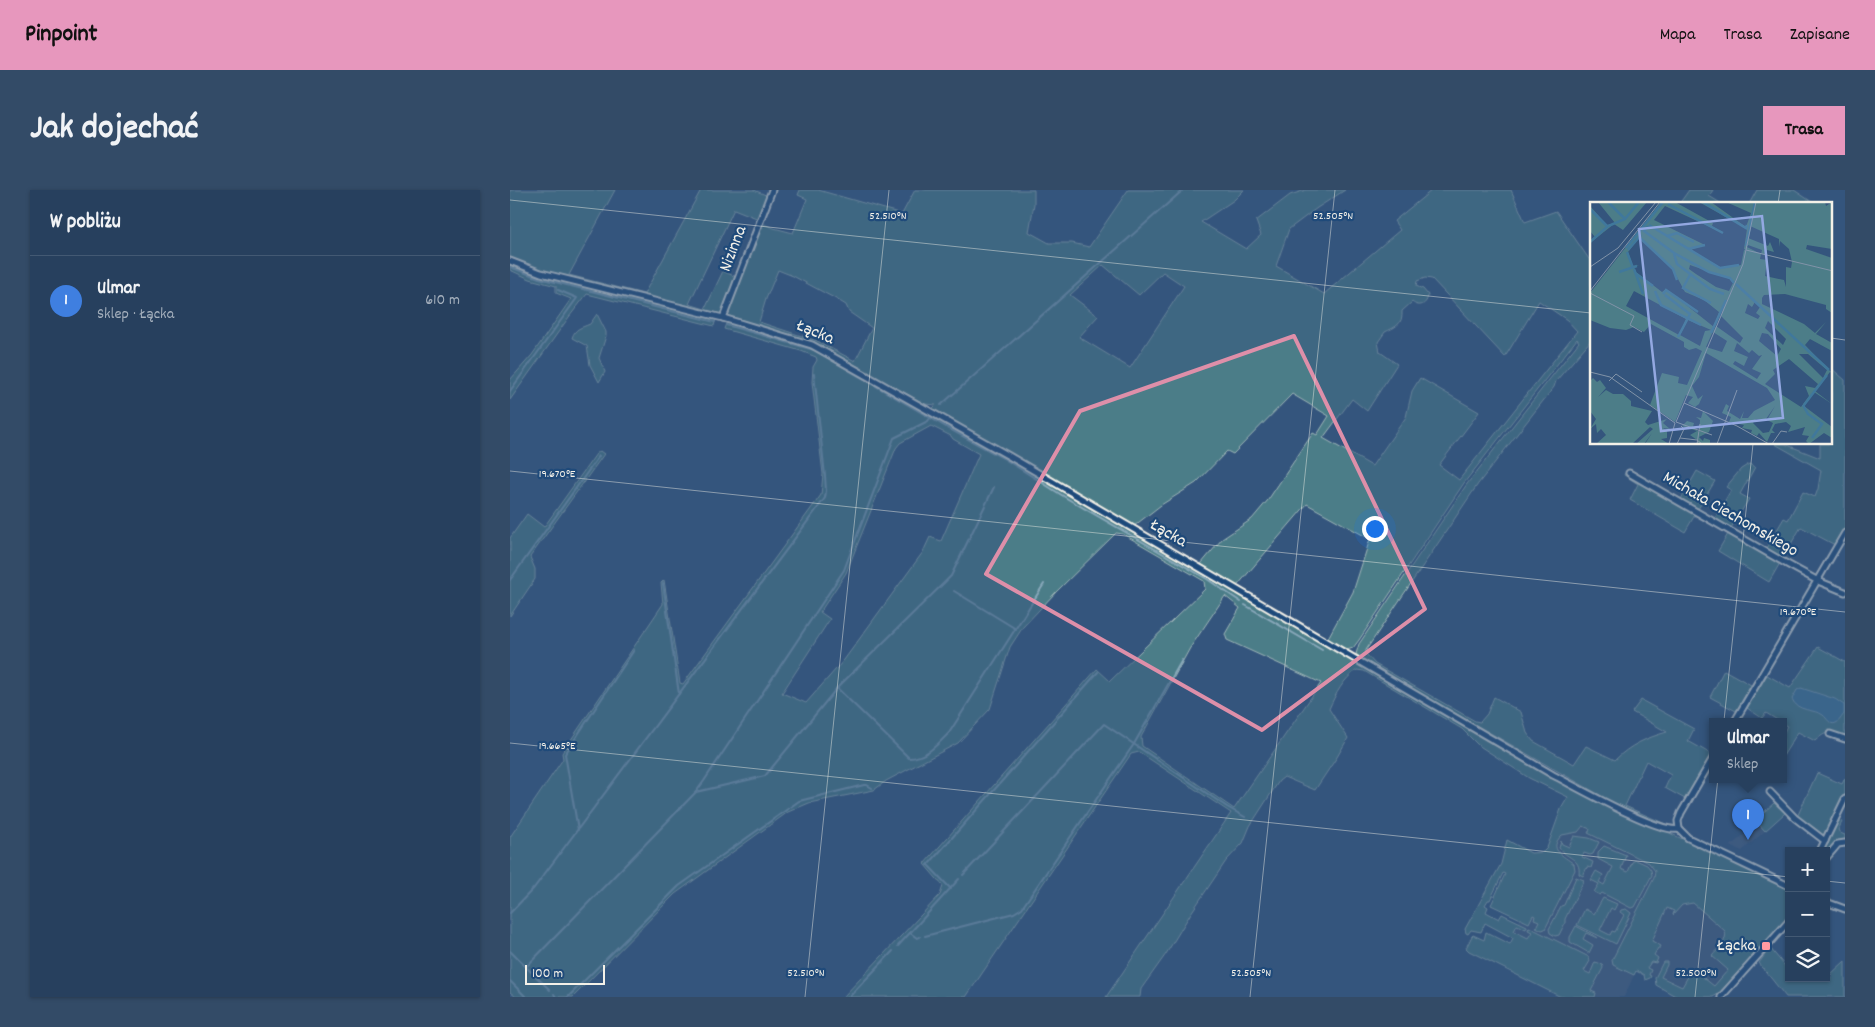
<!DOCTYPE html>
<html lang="pl">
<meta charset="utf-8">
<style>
:root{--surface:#27405e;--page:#334b67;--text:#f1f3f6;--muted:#a4afbc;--line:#435973;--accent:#e797bd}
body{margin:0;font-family:Dekko,sans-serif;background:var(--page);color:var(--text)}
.controls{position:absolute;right:15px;bottom:15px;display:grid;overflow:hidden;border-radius:0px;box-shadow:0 1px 4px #0004}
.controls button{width:45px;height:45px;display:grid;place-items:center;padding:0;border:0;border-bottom:1px solid var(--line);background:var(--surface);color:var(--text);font:25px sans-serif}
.scale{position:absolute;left:15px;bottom:12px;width:80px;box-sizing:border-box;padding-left:5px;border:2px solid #f4f1e8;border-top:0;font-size:14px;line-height:18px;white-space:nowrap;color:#f4f1e8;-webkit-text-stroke:4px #1f4a7a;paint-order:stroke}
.you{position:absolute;left:864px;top:338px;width:18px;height:18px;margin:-12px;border:4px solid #fff;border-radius:50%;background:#1a73e8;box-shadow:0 0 0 8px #1a73e833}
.badge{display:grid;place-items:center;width:32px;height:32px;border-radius:50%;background:var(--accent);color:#fff;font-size:16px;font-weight:700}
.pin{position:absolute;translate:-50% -41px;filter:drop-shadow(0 1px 2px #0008)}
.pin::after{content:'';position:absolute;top:26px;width:18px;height:15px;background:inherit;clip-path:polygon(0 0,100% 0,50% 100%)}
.popup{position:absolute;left:1199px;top:528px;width:78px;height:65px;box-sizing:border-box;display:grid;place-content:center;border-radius:0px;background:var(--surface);filter:drop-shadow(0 1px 4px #0005);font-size:16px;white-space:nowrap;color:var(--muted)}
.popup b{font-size:19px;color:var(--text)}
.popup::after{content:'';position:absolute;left:50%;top:100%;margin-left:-10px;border:10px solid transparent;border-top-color:var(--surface)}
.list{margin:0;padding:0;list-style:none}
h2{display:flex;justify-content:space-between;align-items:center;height:65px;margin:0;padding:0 20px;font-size:21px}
h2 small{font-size:16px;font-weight:400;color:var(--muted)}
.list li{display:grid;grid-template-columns:32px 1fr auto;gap:15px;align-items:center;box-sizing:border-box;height:90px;padding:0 20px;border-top:1px solid var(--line)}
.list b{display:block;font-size:19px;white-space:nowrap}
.list p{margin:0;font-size:16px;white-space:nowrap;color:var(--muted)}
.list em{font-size:16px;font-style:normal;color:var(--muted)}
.icon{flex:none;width:28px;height:28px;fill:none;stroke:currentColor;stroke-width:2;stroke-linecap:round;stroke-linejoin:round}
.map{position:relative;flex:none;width:1335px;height:807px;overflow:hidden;border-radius:0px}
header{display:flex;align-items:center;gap:30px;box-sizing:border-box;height:70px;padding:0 25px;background:var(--accent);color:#111}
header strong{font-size:24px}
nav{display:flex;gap:28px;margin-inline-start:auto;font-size:18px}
.intro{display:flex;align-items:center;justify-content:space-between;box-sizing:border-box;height:120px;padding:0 30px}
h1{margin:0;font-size:35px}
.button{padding:12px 22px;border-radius:0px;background:var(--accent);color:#111;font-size:18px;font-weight:700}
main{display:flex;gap:30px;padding:0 30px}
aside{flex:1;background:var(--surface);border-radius:0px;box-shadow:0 1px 4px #0004}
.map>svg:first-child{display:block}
</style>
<header>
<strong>Pinpoint</strong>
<nav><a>Mapa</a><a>Trasa</a><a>Zapisane</a></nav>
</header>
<div class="intro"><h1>Jak dojechać</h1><a class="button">Trasa</a></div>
<main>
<aside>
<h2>W pobliżu<small></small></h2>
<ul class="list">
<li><span class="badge" style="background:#3f7fe0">1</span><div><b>Ulmar</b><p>Sklep · Łącka</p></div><em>610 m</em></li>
</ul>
</aside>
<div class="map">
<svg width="1335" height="807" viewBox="0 0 1335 807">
<rect width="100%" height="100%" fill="#34557d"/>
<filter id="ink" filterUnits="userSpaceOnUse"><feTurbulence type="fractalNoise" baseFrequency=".02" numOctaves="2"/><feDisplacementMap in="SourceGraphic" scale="10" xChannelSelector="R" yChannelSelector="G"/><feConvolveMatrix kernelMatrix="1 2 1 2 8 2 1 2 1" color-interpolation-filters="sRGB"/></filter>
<g filter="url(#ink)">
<!-- built -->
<g fill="#465f81">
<polygon points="1064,605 1271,699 1205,800 1184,807 1127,779 1114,807 1055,807 999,763 1008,743 1004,741 1029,690"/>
<polygon points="1245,630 1255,641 1232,661 1220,656 1235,644 1232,640"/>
</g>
<!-- green -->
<g fill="#4c7d88" stroke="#a0b7b8" fill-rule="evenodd">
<polygon points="0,0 105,0 59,85 134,104 191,0 244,0 258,6 249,29 224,19 179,114 195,119 213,81 226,87 210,124 26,79 0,68"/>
<path d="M290 0H308L392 24 405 0H524V14L519 42 539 53H562L579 57 618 0H734L724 10 691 32 736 59 751 45 746 31 780 5 796 0H835L807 18 779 39 766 76 814 104 890 40 884 31 922 0H1001L1015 32 1046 21 1081 72V150L1046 191 1044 197 968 294 856 460V464L865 474 965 531 970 532 977 524 984 507 1011 522 1017 543 1023 551 1064 574 1076 556 1105 570C1120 555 1136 548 1157 542L1122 522 1131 510 1184 539 1178 551 1201 564 1175 609 1155 598 1161 585 1136 571 1115 616 1160 636 1148 633 1096 610 1090 605 858 474 846 464 849 454 957 294 1069 152 1067 149 954 293 849 450 843 458 837 460 824 453 818 448 843 402 860 349 797 314 727 396 691 374 712 349 742 329 758 310 803 243 807 245 819 226 782 204 725 262 723 264 717 261 686 293 651 315 624 336 429 223 422 219 426 215 415 214 310 155 217 127 251 33 264 38 283 43 297 9 288 5ZM593 75 629 105 653 82 674 96 620 178 569 147 588 126 560 105ZM268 80 283 86 326 109 336 115 339 122 362 138 345 171 307 151 249 132 256 109ZM915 88 922 89 995 167 1029 111 1057 130 1067 141 949 290 929 275 969 222 910 188 902 201 896 227 862 276 813 248 842 209 857 221 887 174 870 162 868 152 875 142C885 137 893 135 892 121L902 112C909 118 917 115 918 105L913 99 906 96 907 91Z"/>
<polygon points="1179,0 1203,0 1199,6 1212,14 1169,14"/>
<polygon points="1247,0 1284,0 1305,14 1239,14"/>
<polygon points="0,73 23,83 206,128 204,136 77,104 59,127 0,210 0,190 22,165 61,109 46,103 46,96 20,89 0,80"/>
<path d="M87 124 96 142V146L89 168 95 182 89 192 80 175 77 156 62 148C65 138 71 138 80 134Z"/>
<path d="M217 131 308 159 504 271 578 317 1000 560 1144 636 1271 694 1279 701V726L1208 804 1203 807H1167L1146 795 1145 788 1153 772H1157V775L1151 787 1172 797 1180 783 1185 781 1204 796 1218 780 1202 766C1208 759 1218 751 1215 741L1183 713 1172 715 1163 725 1164 721 1157 718 1142 751 1151 756 1150 758H1148L1144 765 1148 768 1146 773 1141 772 1137 778 1141 780 1139 785 1141 786 1140 788 1135 790 1134 785 1126 781 1124 785 1103 775 1102 770 1144 688 1145 681 1139 673 1080 644 1078 643 1080 639 1073 636 1068 642 1052 645C1037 660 1053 665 1064 674L1065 680 1035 739 1032 740 1026 737 1029 731 1024 729 1025 726 1023 725 1019 733 981 715 995 684 993 683 980 710H978L975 715 978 717 976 722 989 729 992 724 1017 736 1016 739 1007 735 1004 741 1018 748 1022 742 1018 740 1019 737 1079 767 1080 771 1074 781 1080 784 1085 772 1092 774 1093 778 1081 801 1086 803 1085 807H1051L959 761 956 758 962 746 963 745 974 750 976 742 1000 754 1003 748 975 733 971 742 961 740 958 744 956 743 955 739 991 674 997 650 1021 663 1033 662 1037 658 1051 619 1058 607 1019 588 968 555 952 539 854 481 847 480C834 488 825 505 819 519L838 548 827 567 805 600 774 587 769 591 740 636 733 653 716 671 681 723 656 764 631 799 630 807H596L721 623 629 562 621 564 456 807H333L430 705 433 696 414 674 587 479 600 491 695 399 694 391 613 344 606 343 546 402 513 437 500 457 480 519 448 553 376 591 364 600 299 613 278 622 165 704 63 807H6L0 802V647L53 569 52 563 153 414 151 393 154 390 170 493 173 494 311 305 313 284 302 192 303 177 307 170 306 167 291 161 214 139ZM421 236 441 246 443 249 469 264 431 351 420 347 413 362 334 470 296 513 272 503 320 429 310 422 336 383 386 258 390 253ZM715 406 730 418 715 444 717 450 811 493 724 619 632 556 631 547 680 458Z"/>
<polygon points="1321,178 1335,190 1335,338 1325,355 1291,337 1272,369 1255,360 1274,328 1278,330 1293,302 1305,307 1308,299 1311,280 1265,254 1275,254 1310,268 1310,254 1321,254"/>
<polygon points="90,261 94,264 20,367 25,379 25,389 0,426 0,348 17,324 34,337 86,264"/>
<polygon points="1239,274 1245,277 1230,304 1239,309 1221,338 1205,328 1221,300 1216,297 1231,279"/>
<polygon points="1187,281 1205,291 1188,319 1171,309"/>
<polygon points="1115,283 1186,323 1175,342 1120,310 1128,294 1114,285"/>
<polygon points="1218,344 1270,373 1259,392 1208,361"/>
<path d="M1308 457 1335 472V548C1320 542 1317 540 1305 551L1288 542 1273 566V544L1277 536 1273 534V531H1269L1256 523 1252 528 1237 518 1257 485 1280 498Z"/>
<polygon points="1214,480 1241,495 1226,521 1200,507"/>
<polygon points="1307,583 1332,594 1335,588 1335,604 1316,643 1312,646 1287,627"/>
<polygon points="1264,613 1275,623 1255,641 1245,630"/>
<polygon points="1326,630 1332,632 1328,640 1330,643 1335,645 1335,650 1328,651 1319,662 1316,662 1316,661 1313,661"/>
<path d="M1064 646 1079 648 1089 652 1083 664 1080 665 1074 663 1072 667 1083 672 1081 678 1077 677 1073 686 1069 684C1071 668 1056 668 1049 658L1051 651 1052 654 1059 657Z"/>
<polygon points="1094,656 1116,665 1111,679 1118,682 1122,672 1126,670 1137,675 1141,680 1142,685 1125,717 1121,718 1092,703 1090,705 1084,702 1089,694 1081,690 1086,681 1093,685 1089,692 1094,695 1103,677 1088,669 1088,662"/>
<polygon points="1066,687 1074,690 1055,729 1055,733 1049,745 1045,746 1040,743 1039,739 1051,716 1054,715"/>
<polygon points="1093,708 1107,714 1104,720 1101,718 1090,740 1100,745 1102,741 1105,742 1114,725 1110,722 1111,720 1116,719 1121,723 1106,754 1067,735 1075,719 1084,724"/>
<polygon points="1066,736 1087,747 1087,748 1076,743 1073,749 1083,755 1079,763 1060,752 1060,747"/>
<polygon points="1260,758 1279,781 1279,788 1286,790 1316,787 1319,789 1323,786 1321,784 1335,771 1335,807 1276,807 1249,773"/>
</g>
<!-- water -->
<path fill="#40789c" stroke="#88a8ba" d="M1291 498 1325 509 1334 515V524C1332 526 1329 532 1326 533 1320 536 1317 528 1313 525 1305 519 1287 522 1282 509L1287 500Z"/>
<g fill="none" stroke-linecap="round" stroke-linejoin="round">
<!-- stream -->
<g stroke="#88a8ba" stroke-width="2">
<polyline points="0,77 29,88 205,132"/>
<polyline points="216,135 304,160 436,237 493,268 558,309 697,389 731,412"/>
<polyline points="0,201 67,108 48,100"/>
<polyline points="431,215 673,0"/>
<polyline points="0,390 89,266"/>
<polyline points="153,393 169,504"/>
<polyline points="444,401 506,439"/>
<polyline points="735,415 812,460"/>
<path d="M327 498 399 568C416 568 428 554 439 543L534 394"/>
<polyline points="186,602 255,586 327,498 441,386 484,297"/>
<polyline points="68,640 55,564 124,460"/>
<polyline points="453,685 594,534 717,617 735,627"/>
<polyline points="441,699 418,675 588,482"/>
<polyline points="0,723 24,698 315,308 316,301 315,286 304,184"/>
<polyline points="400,743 407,748 410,747"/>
<polyline points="415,746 504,723 512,718 624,554 672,470"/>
<polyline points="388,756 449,689"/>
<polyline points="0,761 16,777 186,602 194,591 334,380 384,248 418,231 421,227"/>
<polyline points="16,777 40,800"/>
<polyline points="0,791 16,807"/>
<polyline points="44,804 46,807"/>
<polyline points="58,807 169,696 289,611 354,595 357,595 362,598"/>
<polyline points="339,807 383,761"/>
</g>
<!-- minor casing -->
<g stroke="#f4f1e8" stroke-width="9">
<g id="minor">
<path d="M0 71 31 83 213 128 302 155 499 266 1043 585C1065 596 1149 644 1169 639"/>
<polyline points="213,128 262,0"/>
<polyline points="1119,283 1277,374 1308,391 1335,402"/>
<polyline points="1225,531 1335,343"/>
<polyline points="1320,544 1335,549"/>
<polyline points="1260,602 1285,628 1315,651"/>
<polyline points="1169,639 1178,648 1279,696"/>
<polyline points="1169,639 1168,631 1171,623 1203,568"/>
<polyline points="1310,661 1335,609"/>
<polyline points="1316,668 1328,654 1335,653"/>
<polyline points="1316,712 1335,719"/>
<polyline points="1211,807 1279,731"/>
</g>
</g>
<!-- minor -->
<use href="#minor" stroke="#1f4a7a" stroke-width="5"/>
</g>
</g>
<!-- marked area -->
<path d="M0 0H1335V807H0ZM784 146 915 419 752 540 476 384 570 221Z" fill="#34557d" fill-opacity=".55" fill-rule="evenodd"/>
<path fill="none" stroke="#de8fa9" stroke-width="4" stroke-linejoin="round" d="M784 146 915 419 752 540 476 384 570 221Z"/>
<!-- ticks -->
<path fill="none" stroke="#f4f1e8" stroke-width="1" stroke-opacity="0.45" d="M0 10 1081 123M1268 14 1270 0M1321 148 1335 150M0 281 1335 422M0 553 1279 687M1316 691 1335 693M295 807 379 0M740 807 825 0M1185 807 1243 254"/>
<!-- markers -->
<rect fill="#ff9aa2" stroke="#1f4a7a" stroke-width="2" x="1251" y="751" width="10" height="10" rx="2.5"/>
<g text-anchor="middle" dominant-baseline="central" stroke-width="4.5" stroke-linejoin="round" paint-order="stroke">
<!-- street labels -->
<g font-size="18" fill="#f4f1e8" stroke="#1f4a7a">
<text transform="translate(224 59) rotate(-69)">Nizinna</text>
<text transform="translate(305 143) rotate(23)">Łącka</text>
<text transform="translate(1220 325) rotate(30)">Michała Ciechomskiego</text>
<text transform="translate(658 344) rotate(30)">Łącka</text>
</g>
<!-- poi labels -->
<g font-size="18" fill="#f4f1e8" stroke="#1f4a7a" text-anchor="end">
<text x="1246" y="756">Łącka</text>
</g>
</g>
<!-- overview -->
<g transform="translate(1080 12)">
<rect width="242" height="242" fill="#34557d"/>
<path d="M8 0H57L33 28 24 22 0 41 5 35 0 29V4L17 23 25 21ZM71 0H85L123 21 122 24 133 31 75 4 64 18 115 43 100 48 132 66 151 63 154 48 158 49 154 47 157 27 109 0H121L156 25 161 11 136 0H235L236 4 242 0V47L217 43 216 47 242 56V111L236 107V103L195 92 174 93 172 96V102L214 122 225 131 236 120 226 132 242 141V149L220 137 215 143 242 171 240 170 225 189 242 202 224 190 214 204 242 225V236L234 231 219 242 216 239 219 234 212 233 215 225 198 230 201 224 196 220 185 222 182 228 185 231H181L177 240 169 231 167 234 161 231 162 228 152 226 154 223 139 220 141 215 132 211 136 202 139 204 137 209 150 217 154 209 152 216H158L164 209 185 198 177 186 116 151 109 175 102 184 108 197 113 193 109 202 105 205 98 201 103 195 96 193 85 220 60 203 72 171 89 175 88 181 97 183 112 149 106 146 99 148 94 145V140L61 122 54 130 44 125 36 128 20 126 0 118V91ZM160 24 189 37V45L190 39 199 47 202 60 201 66 196 65V85L194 78 175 74 177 58 170 57 171 52 157 45 158 43 172 48 171 52 175 53 177 48 184 50 180 40 178 44 158 36ZM49 36 82 66 95 90 114 98 129 110 124 125 76 87 72 90 46 70 44 65 49 63 43 64 38 50ZM100 63 140 77 143 81 139 89 126 85 106 72 99 67ZM44 89 96 117 89 133 36 104ZM165 100 170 105 166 111 170 114 168 117 155 111 158 102 162 105ZM133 106 131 114 153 136 150 141 126 124 123 130 137 139 132 150 116 145ZM98 118 121 128 115 129 110 144 90 133ZM178 119 196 137 193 143 175 126ZM172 131 178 132 191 147 187 154 169 139ZM147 141 159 151 162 148 169 154 172 153 162 167 171 171 167 177 143 162 145 159 154 164 158 155 144 149ZM209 152H218L237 168 233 176ZM199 157 228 182 225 186 215 184 219 194 211 205 175 182 185 172 183 168ZM185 204 177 218 183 221 179 230 173 231 163 221 166 217H176ZM3 176 7 180 10 178 16 186 8 195 16 188 23 192H33L41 199V204L62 209 55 220 58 223 77 217 73 221 80 227 73 226 77 229V236L71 237 79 242H55L62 231 54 242H46L63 227 60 225 42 242H6L16 233 11 227 7 231 6 222 0 227 6 217 0 209V179ZM113 209 123 219 119 230 109 235 113 239 114 236 120 238V242H107V238L100 233 107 229 92 224 97 219 104 221 103 225 109 230 110 218 106 215 111 216Z" fill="#4c7d88" fill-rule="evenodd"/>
<path fill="none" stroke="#40789c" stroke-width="2.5" d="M18 0 35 17M113 0 156 26 157 23M78 2 133 31M0 7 17 24M59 23 130 66 149 63M58 24 54 29 84 51 119 70 140 76 144 81M77 34 87 31 104 40M49 35 83 67 87 78M0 40 18 24 35 17 49 0M156 44 165 0M36 46 73 0M98 47 115 43M38 48 51 33M37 50 43 66M84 52 87 62 120 87 134 92M44 67 53 92M29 70 47 64M45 71 63 84M101 71 93 86 121 101M146 82 239 168M65 89 71 103 111 123M73 92 76 88 108 110M75 93 100 112 88 135M121 131 136 98M213 203 218 212 232 222 222 236M214 203 237 173"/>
<path fill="none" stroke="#8193a8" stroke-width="1" d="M156 48 243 69M0 65 28 46 66 0M0 89 70 0M0 91 44 114 40 123 52 130M0 170 20 175 85 221M19 179 26 172 52 190M94 201 147 224 179 242M86 220 153 62 166 0M86 220 122 233M90 236 107 238 112 242M79 242 85 221M87 242 94 227 91 224M107 242 110 222M127 242 147 188M182 242 191 229 197 230"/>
<path fill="#93a8e1" fill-opacity="0.15" stroke="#93a8e1" stroke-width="2.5" d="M172 14 193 216 71 229 49 27Z"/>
<rect width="242" height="242" fill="none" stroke="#f4f1e8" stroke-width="2.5"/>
</g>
<g font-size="12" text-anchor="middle" fill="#f4f1e8" stroke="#1f4a7a" stroke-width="4.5" stroke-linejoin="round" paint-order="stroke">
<text x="378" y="29">52.510°N</text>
<text x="823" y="29">52.505°N</text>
<text x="47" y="287">19.670°E</text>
<text x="1288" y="425">19.670°E</text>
<text x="47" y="559">19.665°E</text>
<text x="296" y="786">52.510°N</text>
<text x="741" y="786">52.505°N</text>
<text x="1186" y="786">52.500°N</text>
</g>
</svg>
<div class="controls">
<button>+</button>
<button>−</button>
<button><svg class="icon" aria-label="layers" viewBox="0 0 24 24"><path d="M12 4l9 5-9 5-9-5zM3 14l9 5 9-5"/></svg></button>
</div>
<div class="scale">100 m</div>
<div class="you"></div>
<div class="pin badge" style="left:1238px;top:650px;background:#3f7fe0">1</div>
<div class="popup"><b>Ulmar</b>Sklep</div>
</div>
</main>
